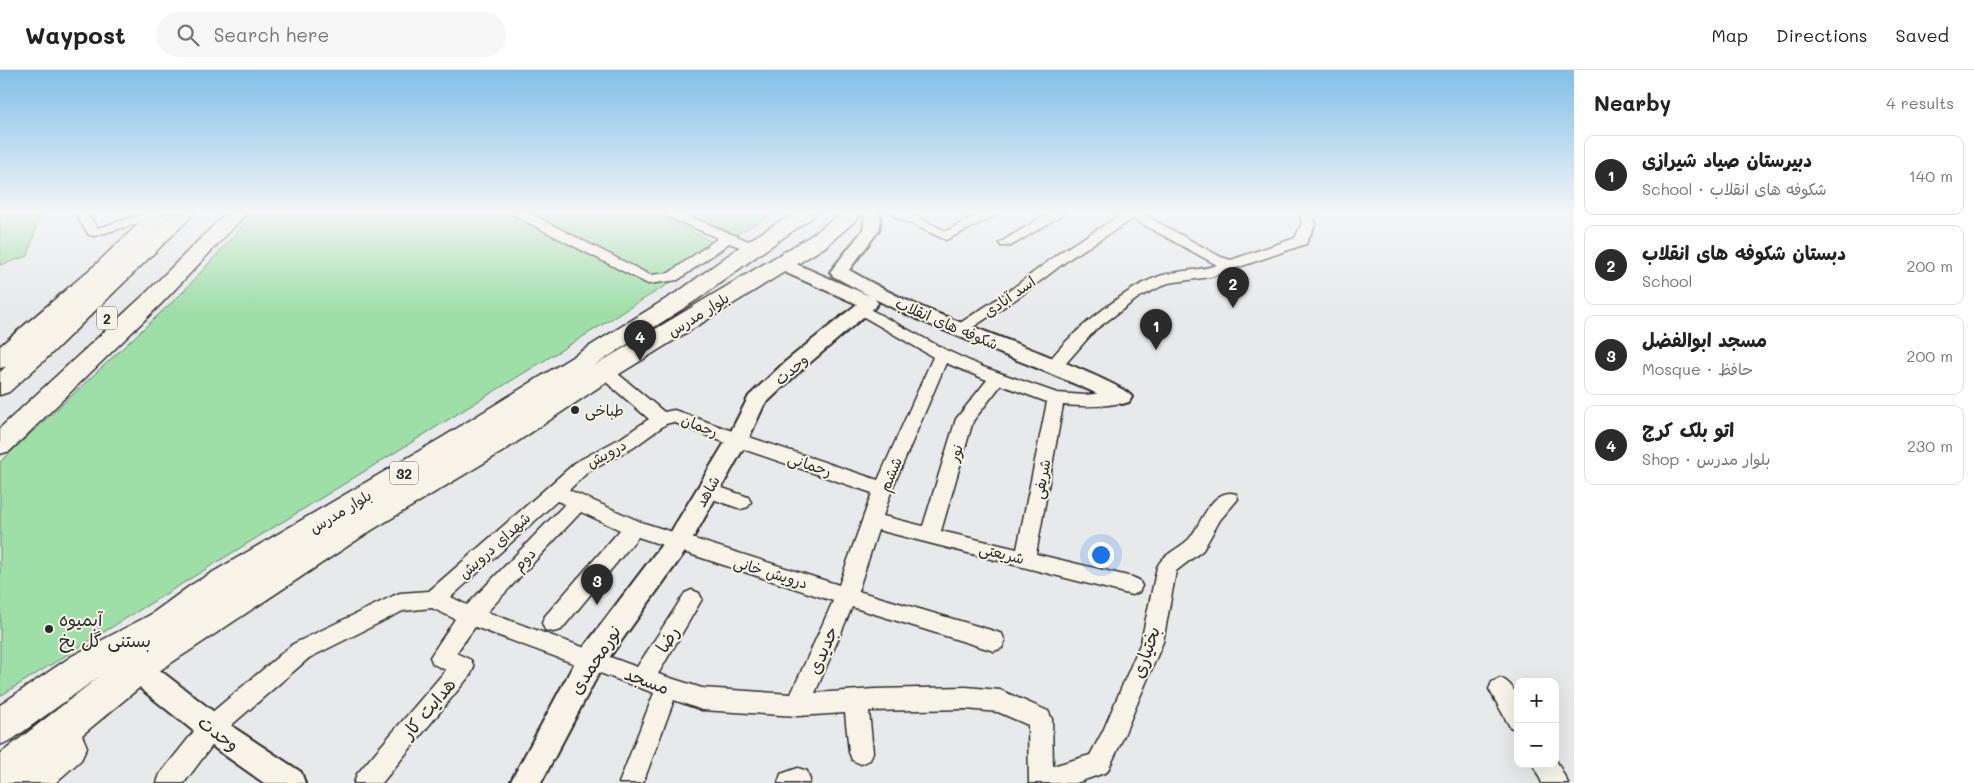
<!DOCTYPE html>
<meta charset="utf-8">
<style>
:root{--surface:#fff;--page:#f6f6f6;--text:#222;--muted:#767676;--line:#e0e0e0;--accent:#2b2b2b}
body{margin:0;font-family:Mali,"Playpen Sans Arabic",sans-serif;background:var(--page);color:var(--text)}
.controls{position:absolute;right:15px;bottom:15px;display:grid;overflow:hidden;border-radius:10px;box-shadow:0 5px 20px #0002}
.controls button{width:45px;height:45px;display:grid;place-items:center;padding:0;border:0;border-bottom:1px solid var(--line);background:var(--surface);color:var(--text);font:25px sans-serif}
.you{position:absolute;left:1100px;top:484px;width:18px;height:18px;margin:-12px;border:4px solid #fff;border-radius:50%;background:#1a73e8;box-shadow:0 0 0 8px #1a73e833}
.badge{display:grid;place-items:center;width:32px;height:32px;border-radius:50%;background:var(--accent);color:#fff;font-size:16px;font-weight:700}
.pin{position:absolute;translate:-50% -41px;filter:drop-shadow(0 1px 2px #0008)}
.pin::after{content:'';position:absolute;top:26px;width:18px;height:15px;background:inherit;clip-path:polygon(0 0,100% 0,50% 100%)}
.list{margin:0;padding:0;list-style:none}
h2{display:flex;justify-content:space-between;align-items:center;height:65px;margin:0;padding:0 20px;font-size:21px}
h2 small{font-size:16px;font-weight:400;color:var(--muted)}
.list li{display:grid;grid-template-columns:32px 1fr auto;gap:15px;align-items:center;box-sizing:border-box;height:80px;margin:0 10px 10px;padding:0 10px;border:1px solid var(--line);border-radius:10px}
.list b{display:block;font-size:19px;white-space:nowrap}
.list p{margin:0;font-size:16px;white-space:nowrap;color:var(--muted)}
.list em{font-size:16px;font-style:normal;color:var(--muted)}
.icon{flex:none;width:28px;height:28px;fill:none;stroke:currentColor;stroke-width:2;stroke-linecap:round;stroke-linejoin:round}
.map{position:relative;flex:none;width:1574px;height:713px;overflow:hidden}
header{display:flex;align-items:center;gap:30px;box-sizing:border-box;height:70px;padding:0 25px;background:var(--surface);border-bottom:1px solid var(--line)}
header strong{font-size:24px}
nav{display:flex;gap:28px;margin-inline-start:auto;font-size:18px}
.search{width:350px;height:45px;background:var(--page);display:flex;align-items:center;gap:12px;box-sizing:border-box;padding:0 18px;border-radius:28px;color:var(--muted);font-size:19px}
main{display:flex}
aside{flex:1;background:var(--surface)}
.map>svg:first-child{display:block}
</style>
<header>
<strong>Waypost</strong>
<div class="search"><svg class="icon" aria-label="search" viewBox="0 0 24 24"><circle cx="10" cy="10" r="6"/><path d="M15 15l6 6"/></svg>Search here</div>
<nav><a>Map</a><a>Directions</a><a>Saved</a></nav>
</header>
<main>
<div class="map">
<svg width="1574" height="713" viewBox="0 0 1574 713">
<rect width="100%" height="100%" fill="#e7e9ea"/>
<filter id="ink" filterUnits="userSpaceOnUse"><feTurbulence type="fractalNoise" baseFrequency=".02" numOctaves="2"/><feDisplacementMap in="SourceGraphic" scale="10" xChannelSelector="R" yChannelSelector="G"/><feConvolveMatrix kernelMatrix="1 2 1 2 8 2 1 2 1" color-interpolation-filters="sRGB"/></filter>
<g filter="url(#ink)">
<!-- green -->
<g fill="#9edea7" stroke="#648469">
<polygon points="0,143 40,143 28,186 0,195"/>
<polygon points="254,143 657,143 725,179 0,626 0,392 183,222"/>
<polygon points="683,143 776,143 735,165"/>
</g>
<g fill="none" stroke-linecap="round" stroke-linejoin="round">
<!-- minor casing -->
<g stroke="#2b2b2b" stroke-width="3">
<g id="minor">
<polygon points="74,143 86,143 98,158 146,143 157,143 159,145 157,148 94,166 89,165"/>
<polygon points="513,143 529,143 650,205 669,203 718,168 666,146 665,143 681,143 758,175 760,178 753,182 729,173 678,210 648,214 515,146"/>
<polygon points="892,143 909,143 946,161 981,143 997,143 995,146 946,170 894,146"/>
<polygon points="1049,143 1065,143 1011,176 1001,176 999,173"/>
<path d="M1124 143H1141L1221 187 1231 190 1295 168 1302 153 1299 143H1311L1316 153 1306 174 1210 207 1168 213 1138 228 1095 260 1060 300 1054 301 1048 300 1046 296C1065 266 1126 217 1160 206 1178 200 1199 201 1217 195L1133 149 1072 187 1019 227 964 263H954L951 260 954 257 1009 221 1062 181Z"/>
<path d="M862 235 948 281 983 297 1057 323 1085 325 1122 321 1128 323 1130 327 1128 331C1107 337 1085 337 1063 335L1036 484 1132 507 1139 510 1142 516 1139 522 1132 525 878 460 858 521 994 561 1002 564 1005 571 1002 578 994 581 852 537 815 623 875 619 966 617 1000 620 1048 641 1052 649 1053 696 1090 685 1103 661 1141 572 1157 497C1163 484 1179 479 1189 469 1201 455 1212 416 1236 424L1238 429 1220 450 1203 480 1176 501 1163 572 1119 677 1107 702 1076 713H1029L1028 655 998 642 966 639 869 641 873 682 870 690 861 694 852 690 849 682 845 643 798 646 702 640 674 630 643 713H619L654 623 475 557 456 583 471 590 474 597 471 604 382 713H354L357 704 446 600 433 594 430 587 455 549 432 538 403 541 309 588 220 665 184 713H157L160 704 204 649 293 574 393 526 400 523 429 521 576 392 621 368 649 349 599 306 597 302 599 298 605 297 611 298 664 342 674 340 680 342 743 365 878 410 933 287 857 243 854 240 857 237ZM946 293 987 310 956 349 923 456 883 446 892 419ZM1001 315 1047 332 1017 479 941 461 973 351ZM673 352 731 375 872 423 839 515 641 452 569 420 588 402 633 378 666 354ZM557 431 565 434 467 535 451 527ZM581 442 620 460 545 546 542 553 545 560 553 562 561 560 638 467 833 531 791 624 702 618 658 604 702 529 699 523 692 520 685 523 637 597 487 542Z"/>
<polygon points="708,413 748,427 751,432 748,437 741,439 701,425 699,420 701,415"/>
<path d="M1500 608C1522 617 1518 641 1518 660L1510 657 1489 619 1492 612Z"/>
<polygon points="1555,688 1568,713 1542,713 1533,694 1555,694"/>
<polygon points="798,698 807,701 810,710 809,713 778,713 781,704"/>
</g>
</g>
<!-- tertiary casing -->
<g stroke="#2b2b2b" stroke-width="4">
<g id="tertiary">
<path d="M862 143H878L881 147 879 160 849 200C873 214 898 227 924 238 954 251 1122 310 1132 327L1129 332 1122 334 1115 332C1036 294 952 268 875 229L878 233 875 237 799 302 764 335 748 370 687 479 601 599 541 713H510L581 581 669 465 727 369 749 326 785 292 857 234 775 198 772 194 775 190 781 189 787 190 870 226 833 206 830 202 863 160 865 147Z"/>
<polygon points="151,597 161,601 236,659 301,702 305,713 264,713 216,679 141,619 137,610 141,601"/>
</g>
</g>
<!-- trunk casing -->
<g stroke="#2b2b2b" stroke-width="3">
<g id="trunk">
<polygon points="150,143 172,143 110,206 9,296 0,298 0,276 94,196"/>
<polygon points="793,143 816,143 813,147 761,183 698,229 592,297 809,167 842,143 864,143 825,177 608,311 502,382 372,460 162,599 82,665 87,677 81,690 55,713 0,713 0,684 100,606 13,669 0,675 0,635 72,586 150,545 191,515 443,367 682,219 745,173"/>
</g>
</g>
<!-- motorway casing -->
<g stroke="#2b2b2b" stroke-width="3">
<g id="motorway">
<polygon points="173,143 195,143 47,288 9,322 0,325 0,302"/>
<polygon points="226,143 247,143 163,232 10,381 0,384 0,358 147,222"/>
</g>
</g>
<!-- minor -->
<use href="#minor" fill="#f7f3e8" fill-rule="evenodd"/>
<!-- tertiary -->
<use href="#tertiary" fill="#f7f3e8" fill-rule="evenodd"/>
<!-- trunk -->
<use href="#trunk" fill="#f7f3e8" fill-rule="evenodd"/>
<!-- motorway -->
<use href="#motorway" fill="#f7f3e8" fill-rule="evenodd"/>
</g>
</g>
<!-- sky -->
<linearGradient id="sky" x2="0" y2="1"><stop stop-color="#82c0e9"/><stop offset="0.59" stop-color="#f4f5f6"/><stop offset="1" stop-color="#f4f5f6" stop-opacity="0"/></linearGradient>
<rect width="1574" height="242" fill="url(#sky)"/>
<!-- markers -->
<g fill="#2b2b2b" stroke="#f7f3e8" stroke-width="2">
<circle cx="575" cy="340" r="5"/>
<circle cx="49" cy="559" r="5"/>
</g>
<g text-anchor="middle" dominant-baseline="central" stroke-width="4" stroke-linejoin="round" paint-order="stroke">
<!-- shield labels -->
<g fill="#f7f3e8" stroke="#686764" stroke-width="1">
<rect x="97" y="236.5" width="20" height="23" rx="4"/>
<rect x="390" y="391.5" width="28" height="23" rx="4"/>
</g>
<g font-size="14" font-weight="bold" fill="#2b2b2b">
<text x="107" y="248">2</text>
<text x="404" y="403">32</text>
</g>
<!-- street labels -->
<g font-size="15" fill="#2b2b2b" stroke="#f7f3e8">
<text transform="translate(1009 226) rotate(-35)">اسد آبادی</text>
<text transform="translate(698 244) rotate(-32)">بلوار مدرس</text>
<text transform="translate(947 253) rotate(23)">شکوفه های انقلاب</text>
<text transform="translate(791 299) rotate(-41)">وحدت</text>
<text transform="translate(700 355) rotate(21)">رحمان</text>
<text transform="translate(606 383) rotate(-29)">درویش</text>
<text transform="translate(955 383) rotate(-74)">نور</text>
<text transform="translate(810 394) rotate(18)">رحمانی</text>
<text transform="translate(890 404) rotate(-67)">ششم</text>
<text transform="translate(1041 409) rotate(-79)">شریفی</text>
<text transform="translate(707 421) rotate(-60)">شاهد</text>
<text transform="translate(340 441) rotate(-31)">بلوار مدرس</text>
<text transform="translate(494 475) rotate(-42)">شهدای درویش</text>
<text transform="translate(1002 483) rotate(14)">شریعتی</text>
<text transform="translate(524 489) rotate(-46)">دوم</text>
<text transform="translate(771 502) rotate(17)">درویش خانی</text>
</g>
<!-- poi labels -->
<g font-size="15" fill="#2b2b2b" stroke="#f7f3e8" text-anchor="start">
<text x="585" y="340">طباخی</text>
</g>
<!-- near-poi labels -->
<g font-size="18" fill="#2b2b2b" stroke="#f7f3e8" text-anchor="start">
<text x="59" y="549">آبمیوه<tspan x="59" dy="21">بستنی گل یخ</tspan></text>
</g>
<!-- near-street labels -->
<g font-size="18" fill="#2b2b2b" stroke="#f7f3e8">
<text transform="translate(667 569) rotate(-58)">رضا</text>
<text transform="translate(822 580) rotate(-67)">جدیدی</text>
<text transform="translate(1145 582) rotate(-71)">بختیاری</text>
<text transform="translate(595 589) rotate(-57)">نورمحمدی</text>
<text transform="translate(647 610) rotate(20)">مسجد</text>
<text transform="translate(428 638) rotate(-50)">هدایت کار</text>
<text transform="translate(219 663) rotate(37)">وحدت</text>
</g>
</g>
</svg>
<div class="controls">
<button>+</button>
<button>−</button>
</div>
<div class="you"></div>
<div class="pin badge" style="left:1156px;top:280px">1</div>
<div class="pin badge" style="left:1233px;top:238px">2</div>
<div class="pin badge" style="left:597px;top:535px">3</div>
<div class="pin badge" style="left:640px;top:291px">4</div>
</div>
<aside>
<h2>Nearby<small>4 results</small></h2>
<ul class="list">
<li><span class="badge">1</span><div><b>دبیرستان صیاد شیرازی</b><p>School · شکوفه های انقلاب</p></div><em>140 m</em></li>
<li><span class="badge">2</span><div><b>دبستان شکوفه های انقلاب</b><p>School</p></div><em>200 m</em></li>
<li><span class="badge">3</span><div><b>مسجد ابوالفضل</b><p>Mosque · حافظ</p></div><em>200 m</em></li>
<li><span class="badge">4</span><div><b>اتو بلک کرج</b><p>Shop · بلوار مدرس</p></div><em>230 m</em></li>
</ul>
</aside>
</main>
